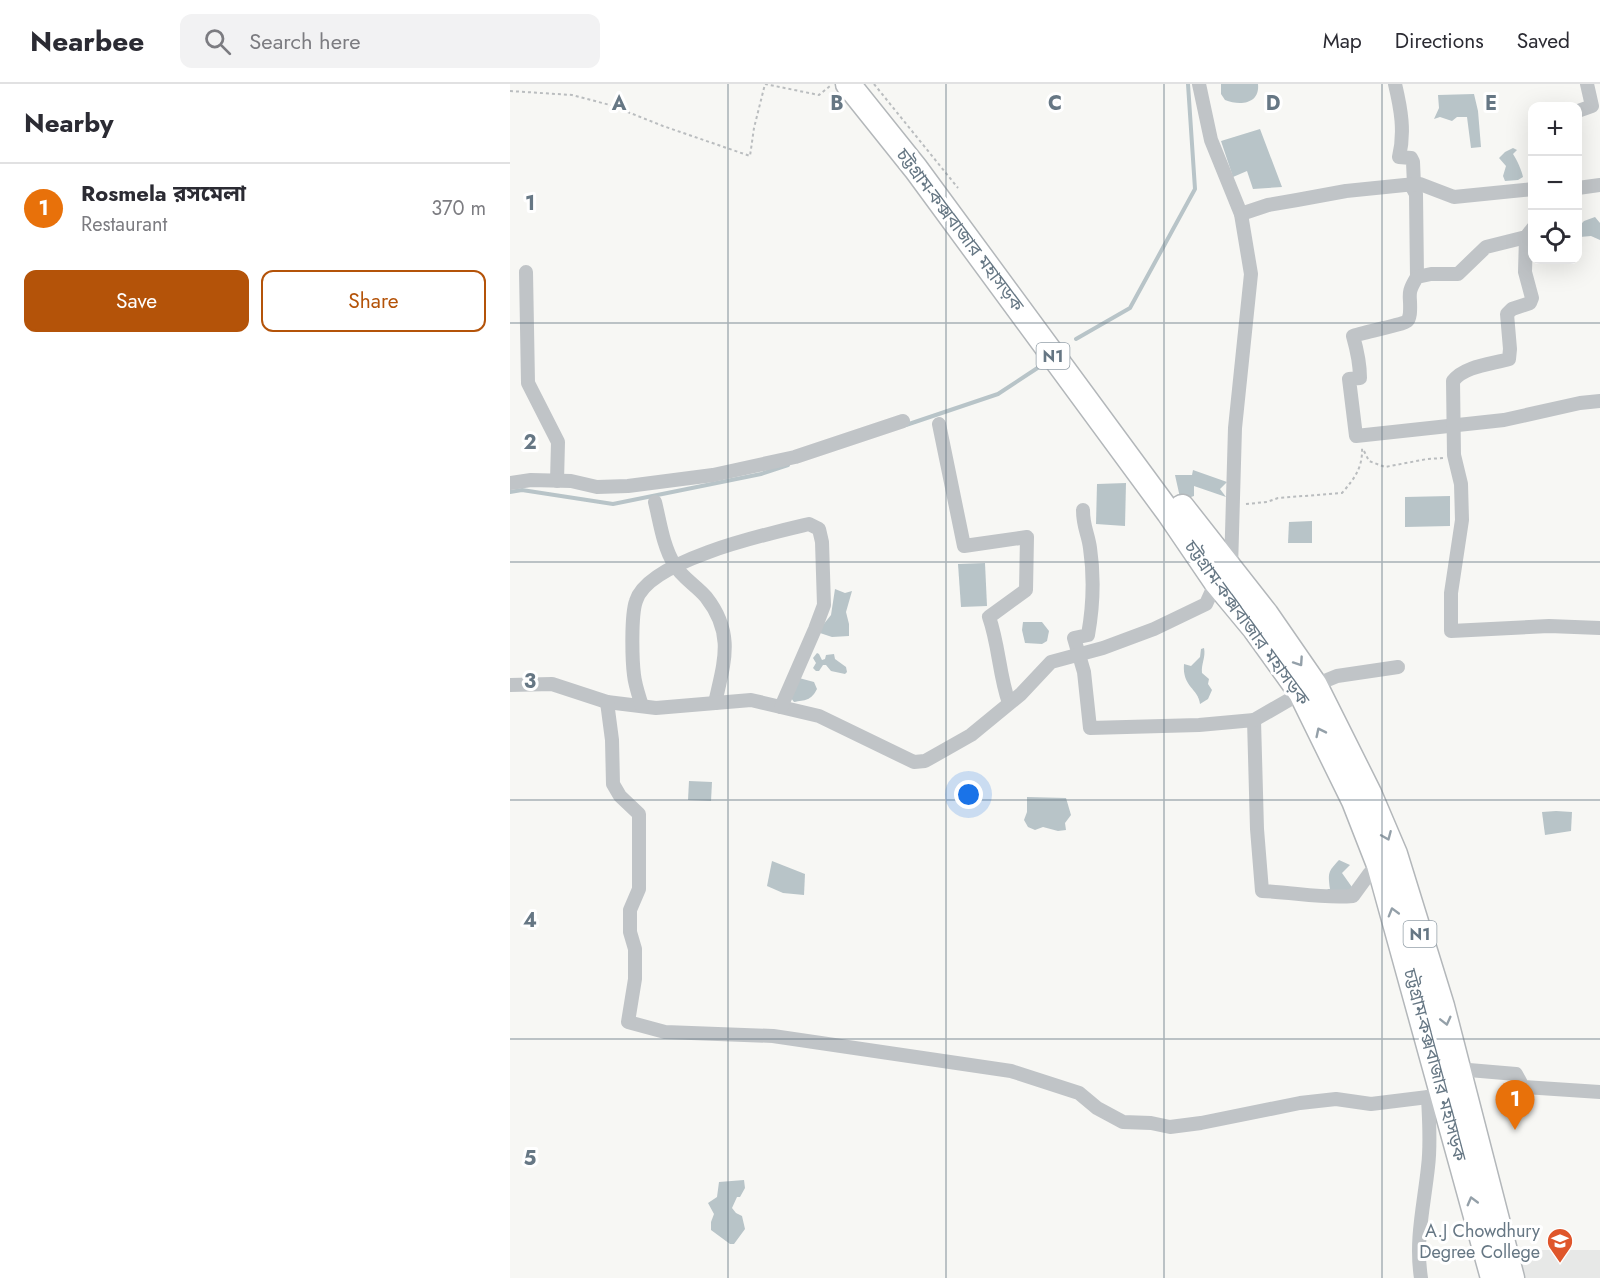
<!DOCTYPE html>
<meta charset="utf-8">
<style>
:root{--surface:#fff;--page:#f2f2f3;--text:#2b2b33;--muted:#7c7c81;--line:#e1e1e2;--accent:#b45309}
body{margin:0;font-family:Jost,"Noto Sans Bengali",sans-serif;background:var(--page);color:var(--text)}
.controls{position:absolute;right:18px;top:18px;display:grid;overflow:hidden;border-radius:12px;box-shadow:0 6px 24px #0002}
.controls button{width:54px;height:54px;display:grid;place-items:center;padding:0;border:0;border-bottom:2px solid var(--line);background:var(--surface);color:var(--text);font:30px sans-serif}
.you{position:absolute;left:459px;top:711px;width:21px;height:21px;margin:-15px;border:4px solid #fff;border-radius:50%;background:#1a73e8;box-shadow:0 0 0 9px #1a73e833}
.badge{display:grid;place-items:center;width:39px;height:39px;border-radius:50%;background:var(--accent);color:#fff;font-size:20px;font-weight:700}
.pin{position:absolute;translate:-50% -50px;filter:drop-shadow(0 2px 3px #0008)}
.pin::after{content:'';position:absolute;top:32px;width:21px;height:18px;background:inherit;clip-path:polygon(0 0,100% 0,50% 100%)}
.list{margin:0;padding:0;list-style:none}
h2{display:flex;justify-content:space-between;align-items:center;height:78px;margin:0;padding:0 24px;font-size:26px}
h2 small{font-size:20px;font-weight:400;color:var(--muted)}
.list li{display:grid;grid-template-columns:39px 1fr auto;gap:18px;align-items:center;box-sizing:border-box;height:90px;padding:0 24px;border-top:2px solid var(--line)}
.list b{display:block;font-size:22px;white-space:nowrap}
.list p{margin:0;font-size:20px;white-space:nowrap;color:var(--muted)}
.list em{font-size:20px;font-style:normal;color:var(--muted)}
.actions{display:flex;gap:12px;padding:18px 24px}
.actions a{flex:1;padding:14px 0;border:2px solid var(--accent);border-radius:12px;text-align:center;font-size:21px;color:var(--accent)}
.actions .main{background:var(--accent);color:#fff}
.icon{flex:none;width:33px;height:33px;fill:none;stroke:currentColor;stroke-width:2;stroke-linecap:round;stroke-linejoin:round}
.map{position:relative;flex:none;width:1090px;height:1194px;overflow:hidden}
header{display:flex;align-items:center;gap:36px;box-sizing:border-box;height:84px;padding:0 30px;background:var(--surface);border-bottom:2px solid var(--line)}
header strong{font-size:28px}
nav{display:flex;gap:33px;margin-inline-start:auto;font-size:21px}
.search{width:420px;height:54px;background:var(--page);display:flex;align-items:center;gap:15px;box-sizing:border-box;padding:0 21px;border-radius:12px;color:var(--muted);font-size:22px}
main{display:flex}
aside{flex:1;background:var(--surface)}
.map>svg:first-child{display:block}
</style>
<header>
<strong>Nearbee</strong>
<div class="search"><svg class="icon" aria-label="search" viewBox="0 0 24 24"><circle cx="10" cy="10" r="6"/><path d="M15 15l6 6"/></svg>Search here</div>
<nav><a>Map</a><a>Directions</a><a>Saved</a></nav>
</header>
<main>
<aside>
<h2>Nearby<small></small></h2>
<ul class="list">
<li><span class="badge" style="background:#e8710a">1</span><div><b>Rosmela রসমেলা</b><p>Restaurant</p></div><em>370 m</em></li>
</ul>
<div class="actions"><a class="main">Save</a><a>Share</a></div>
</aside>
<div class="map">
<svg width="1090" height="1194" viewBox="0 0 1090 1194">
<rect width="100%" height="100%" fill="#f7f7f4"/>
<!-- built -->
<polygon fill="#e7e8e7" points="1006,1166 1090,1166 1090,1194 1014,1194"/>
<!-- water -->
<g fill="#b8c4c8">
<path d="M711 0H748C750 20 730 22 715 16L711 10Z"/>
<polygon points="964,10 968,27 971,63 961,64 957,33 947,33 942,37 930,33 924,35 929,24 928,11"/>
<polygon points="750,45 772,103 743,105 737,87 723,93 711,57"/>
<path d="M1003 64 1007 66 1003 70C1007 76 1012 87 1013 93L1008 96 995 97 993 92 996 82 989 74 995 68Z"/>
<polygon points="1085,133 1090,139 1090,156 1081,152 1070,153 1068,143 1074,137"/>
<polygon points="683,386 717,398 710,405 716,413 684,402 684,412 678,414 674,411 671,418 665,391 682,391"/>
<polygon points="616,399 615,442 586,440 587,400"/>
<polygon points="940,412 940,442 895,443 895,413"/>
<polygon points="802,437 802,459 778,459 779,438"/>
<polygon points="475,479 477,522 451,523 448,480"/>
<polygon points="325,505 335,509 342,507 336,528 339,540 339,552 322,553 310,549 313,541 321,531"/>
<polygon points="513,538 532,538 539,547 537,557 532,560 515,559 512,546"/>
<path d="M694 564C696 573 691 580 692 589L699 595 698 600 702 606 698 615 690 620C688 604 672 603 674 580L681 582 690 573 691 565Z"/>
<polygon points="307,569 309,570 312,576 315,575 316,571 324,570 325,575 336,583 337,588 335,590 321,587 316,581 313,581 309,587 306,587 303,584 306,579 303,574"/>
<path d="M289 594 304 598 307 605C301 617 295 616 284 618L281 614Z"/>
<polygon points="179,697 202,698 201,717 178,716"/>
<polygon points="517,713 556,714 561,731 555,739 556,746 548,747 533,743 525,746 518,743 514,736 517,728"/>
<polygon points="1046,727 1062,728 1061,747 1035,751 1032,728"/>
<path d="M829 776 840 781 832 789 844 806 814 810 818 805H820C818 788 818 788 829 776Z"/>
<polygon points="262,777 295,790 294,811 273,809 257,802"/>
<polygon points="234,1096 235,1104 230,1113 227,1113 222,1124 226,1129 232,1132 235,1145 224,1160 220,1160 201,1146 201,1138 204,1130 198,1119 207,1113 209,1098"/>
</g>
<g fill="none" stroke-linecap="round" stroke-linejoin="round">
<!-- stream -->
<g stroke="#b8c4c8" stroke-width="4">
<polyline points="566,255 620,224 685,105 678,0"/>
<polyline points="396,341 488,310 529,283"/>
<polyline points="0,408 12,406 103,420 251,390 278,381"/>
</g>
<!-- highway casing -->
<g stroke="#b3b7ba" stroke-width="27">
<g id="highway">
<polyline points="338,0 406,85 659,429 706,498 745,545 791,609 844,717 869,781 983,1194"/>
<polyline points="672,423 756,530 805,601 859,709 885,770 932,922 1002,1194"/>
</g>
</g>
<!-- path -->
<g stroke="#babdbf" stroke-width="2" stroke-dasharray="3 3" stroke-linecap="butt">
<polyline points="364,0 448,104"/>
<polyline points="0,7 62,11 100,21 153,42 240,72 244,44 255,0 309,11 320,2"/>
<polyline points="854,367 859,377 875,383 917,375 933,374"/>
<path d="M736 420 757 418 768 414 832 409C845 394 853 383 852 363"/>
</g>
<!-- street -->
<g stroke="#c0c4c7" stroke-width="14">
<polyline points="689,0 701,56 731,130 741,190 725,344 721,484"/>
<path d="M885 0C891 25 895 48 889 73L901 74 903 78 904 101"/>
<polyline points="1068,27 1082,22 1077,0"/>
<polyline points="901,101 906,110 907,193"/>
<polyline points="1068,104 1090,101"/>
<polyline points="731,130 758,121 787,116 836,107 895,101 910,100 944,113 1023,105"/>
<path d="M1023 144 1016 153 976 163 948 190H921L907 193C896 211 901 209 900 228 900 230 899 236 897 237 895 240 851 249 843 252 847 266 850 279 850 294L839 295 846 352 994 336 1070 319 1090 317"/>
<path d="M1016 153 1015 188 1022 214 1020 219 1002 225 997 230 1000 265 999 275C982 280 954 282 943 297L944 371 951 400 952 436 941 509V547L1039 542 1090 544"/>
<polyline points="16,188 18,299 48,358 47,397"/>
<path d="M429 340 454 462 517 453 516 506 479 533C489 561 489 591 499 619"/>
<polyline points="0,399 21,396 61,397 87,403 118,402 203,391 285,373 393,337"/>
<path d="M145 418C150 438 153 462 164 480 171 493 187 502 196 513 225 550 214 578 205 619"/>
<path d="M573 426C573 443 578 449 580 464 584 491 583 523 578 551L564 554 574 588 580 644 689 641 744 636 747 745 752 807C783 808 813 815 843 812L859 790 869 781"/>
<polyline points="0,601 42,600 97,618 146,624 241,616 309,632 404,678 415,677 461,651 511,610 541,578 593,564 644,545 696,520 706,498"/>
<polyline points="805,601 827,592 888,583"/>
<polyline points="97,618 102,656 103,700 110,712 129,730 129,805 120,826 120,848 125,865 125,895 118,938 155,948 263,952 501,987 569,1009 587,1024 613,1038 641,1039 660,1043 691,1039 790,1019 826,1015 861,1020 918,1013 935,1015"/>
<path d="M132 622C129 612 125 601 124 591 122 575 121 531 126 517 138 476 261 449 299 440L309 445 312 458 314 521 305 545 271 623"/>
<polyline points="744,636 791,609"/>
<polyline points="947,985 1006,990 1013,1003 1090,1008"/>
<path d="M911 1194C905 1156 914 1121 918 1083 921 1060 919 1036 918 1013"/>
</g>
<!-- highway -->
<use href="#highway" stroke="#fff" stroke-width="24"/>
</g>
<!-- one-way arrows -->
<defs><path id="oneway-chevron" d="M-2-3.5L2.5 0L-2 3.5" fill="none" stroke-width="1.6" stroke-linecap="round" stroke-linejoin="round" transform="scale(1.5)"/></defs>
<g stroke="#94a0a9">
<use href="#oneway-chevron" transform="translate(789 578) rotate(56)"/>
<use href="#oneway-chevron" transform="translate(810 648) rotate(-116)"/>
<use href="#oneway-chevron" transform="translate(877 752) rotate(67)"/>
<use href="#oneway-chevron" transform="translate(883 828) rotate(-106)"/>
<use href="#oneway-chevron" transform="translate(936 937) rotate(76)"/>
<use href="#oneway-chevron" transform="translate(962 1117) rotate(-105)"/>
</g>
<!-- grid -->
<path fill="none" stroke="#667784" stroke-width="1.5" stroke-opacity="0.55" d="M218 0V1194M436 0V1194M654 0V1194M872 0V1194M0 239H1090M0 478H1090M0 716H1090M0 955H1090"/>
<!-- icons -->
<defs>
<g id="university-pin" transform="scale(1.35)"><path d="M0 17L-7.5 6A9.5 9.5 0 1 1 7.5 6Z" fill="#df562b" stroke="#fff"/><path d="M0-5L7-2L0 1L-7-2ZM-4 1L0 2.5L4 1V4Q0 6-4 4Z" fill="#fff"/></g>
</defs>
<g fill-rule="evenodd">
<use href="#university-pin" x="1050" y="1157"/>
</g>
<g text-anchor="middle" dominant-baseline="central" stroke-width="6" stroke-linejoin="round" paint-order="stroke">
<!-- shield labels -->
<g fill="#fff" stroke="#94a0a9" stroke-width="1.5">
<rect x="526.5" y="259" width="33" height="26" rx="4.5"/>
<rect x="893.5" y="837" width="33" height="26" rx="4.5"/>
</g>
<g font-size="16" font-weight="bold" fill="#667784">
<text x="543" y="272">N1</text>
<text x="910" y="850">N1</text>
</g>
<!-- street labels -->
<g font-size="18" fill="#667784" stroke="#fff">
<text transform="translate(450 146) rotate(53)">চট্টগ্রাম-কক্সবাজার মহাসড়ক</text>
<text transform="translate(737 539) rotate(54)">চট্টগ্রাম-কক্সবাজার মহাসড়ক</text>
<text transform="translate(925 981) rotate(75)">চট্টগ্রাম-কক্সবাজার মহাসড়ক</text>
</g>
<!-- poi labels -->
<g font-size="18" fill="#667784" stroke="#fff" text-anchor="end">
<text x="1030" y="1147">A.J Chowdhury<tspan x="1030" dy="21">Degree College</tspan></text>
</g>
</g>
<g font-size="20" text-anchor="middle" font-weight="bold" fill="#667784" stroke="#fff" stroke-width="6" stroke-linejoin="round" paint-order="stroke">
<text x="109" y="26">A</text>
<text x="327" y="26">B</text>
<text x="545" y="26">C</text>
<text x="763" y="26">D</text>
<text x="981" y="26">E</text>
<text x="20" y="126">1</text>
<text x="20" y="365">2</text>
<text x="20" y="604">3</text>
<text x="20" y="843">4</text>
<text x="20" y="1081">5</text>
</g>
</svg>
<div class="controls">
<button>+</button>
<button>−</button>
<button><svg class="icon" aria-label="locate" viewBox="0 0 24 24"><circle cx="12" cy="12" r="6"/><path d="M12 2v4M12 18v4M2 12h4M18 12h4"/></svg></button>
</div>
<div class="you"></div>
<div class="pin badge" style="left:1005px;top:1046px;background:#e8710a">1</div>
</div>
</main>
